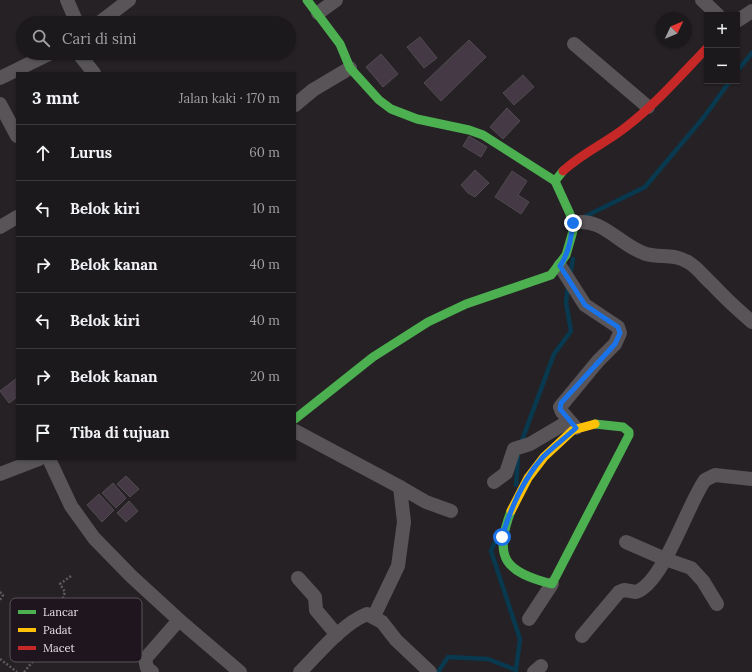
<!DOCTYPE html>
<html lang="id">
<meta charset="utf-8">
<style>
:root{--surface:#1c191c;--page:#252225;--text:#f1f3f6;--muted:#a0a0a3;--line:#3a383b}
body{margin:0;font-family:Lora,serif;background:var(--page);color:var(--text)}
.controls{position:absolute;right:12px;top:12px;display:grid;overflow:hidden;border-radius:0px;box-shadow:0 1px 3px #0004}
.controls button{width:36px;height:36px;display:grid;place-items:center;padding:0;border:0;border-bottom:1px solid var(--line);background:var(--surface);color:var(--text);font:20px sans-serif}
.compass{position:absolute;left:656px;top:12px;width:36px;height:36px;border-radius:50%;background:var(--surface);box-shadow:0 1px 3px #0004;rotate:46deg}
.stop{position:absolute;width:12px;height:12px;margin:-9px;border:3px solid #1a73e8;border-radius:50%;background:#fff}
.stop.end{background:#1a73e8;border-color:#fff;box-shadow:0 1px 4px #0008}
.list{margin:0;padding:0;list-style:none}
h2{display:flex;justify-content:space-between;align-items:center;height:52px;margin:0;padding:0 16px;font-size:17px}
h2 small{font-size:13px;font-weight:400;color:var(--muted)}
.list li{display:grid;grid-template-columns:26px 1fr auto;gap:12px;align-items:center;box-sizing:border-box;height:56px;padding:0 16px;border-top:1px solid var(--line)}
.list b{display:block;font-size:15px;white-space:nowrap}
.list em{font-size:13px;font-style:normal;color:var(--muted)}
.icon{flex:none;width:22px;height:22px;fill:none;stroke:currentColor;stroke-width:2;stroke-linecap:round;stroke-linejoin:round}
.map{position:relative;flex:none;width:752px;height:672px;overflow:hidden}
.search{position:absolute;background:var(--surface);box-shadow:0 1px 3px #0004;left:16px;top:16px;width:280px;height:44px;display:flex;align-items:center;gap:10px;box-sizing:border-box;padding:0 14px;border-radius:22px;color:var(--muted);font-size:15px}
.panel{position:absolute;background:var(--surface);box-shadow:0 1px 3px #0004;left:16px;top:72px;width:280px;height:388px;border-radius:0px}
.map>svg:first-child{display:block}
</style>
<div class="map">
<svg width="752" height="672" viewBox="0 0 752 672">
<rect width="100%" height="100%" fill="#252125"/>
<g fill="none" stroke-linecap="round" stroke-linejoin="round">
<!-- stream -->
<g stroke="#08394f" stroke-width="4.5">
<polyline points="737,71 752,53"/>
<polyline points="583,219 584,217 645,187 704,117 730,81"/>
<polyline points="570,275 573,259"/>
<polyline points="521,443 554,354 571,331 566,302 568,287"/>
<polyline points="516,485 518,456"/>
<polyline points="438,672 448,657 488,659 516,670 520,639 491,551 494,544"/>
</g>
</g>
<!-- building -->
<g fill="#453945" stroke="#4f4b4e">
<polygon points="420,37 437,58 424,68 407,47"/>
<polygon points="469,40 486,57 441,101 424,83"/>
<polygon points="381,54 398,74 383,87 366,67"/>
<polygon points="523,75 534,87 514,105 503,93"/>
<polygon points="507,108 520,121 503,139 490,127"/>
<polygon points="469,136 487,147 481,157 463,146"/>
<polygon points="475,170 489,183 475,197 468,193 461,185"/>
<polygon points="512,171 527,181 518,195 529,202 521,214 495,197"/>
<polygon points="17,378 17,397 9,403 0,391"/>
<polygon points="126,476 139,489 130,497 117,484"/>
<polygon points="113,483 126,498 116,508 102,493"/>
<polygon points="99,494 114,510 102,522 87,505"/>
<polygon points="129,501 138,511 126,522 117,513"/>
</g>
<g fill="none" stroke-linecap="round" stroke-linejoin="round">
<!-- path -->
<g stroke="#5d5a5d" stroke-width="2.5" stroke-dasharray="2 2" stroke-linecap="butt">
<polyline points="71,576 60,584 65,592 63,598 73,610 62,620 81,638"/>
<polyline points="0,592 3,595 0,600"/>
<polyline points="0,659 17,672"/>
<path d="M24 672 40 653 45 652 53 658C65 654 85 628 97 634 101 636 106 641 109 645L117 644 132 655"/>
</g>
<!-- street -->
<g stroke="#585458" stroke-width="14">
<polyline points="67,0 77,23"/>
<polyline points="702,0 718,15"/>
<polyline points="318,13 336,0"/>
<polyline points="737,21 752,11"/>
<polyline points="99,23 129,0"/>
<polyline points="574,44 648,107"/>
<polyline points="78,53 94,73"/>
<polyline points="0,78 51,53"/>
<polyline points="0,104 17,136"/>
<polyline points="295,105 313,90 350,68"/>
<path d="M573 223C602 216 620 246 646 254 660 258 674 253 688 262 697 267 704 277 712 284 725 298 738 310 752 322"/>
<polyline points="0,227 17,217"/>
<polyline points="560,266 585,305 618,327 620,333 615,344 598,361 560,407 562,412 576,428"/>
<polyline points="295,431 400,487 404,522 398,566 374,616"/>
<polyline points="49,459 71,506 94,538 131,576 179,620 240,672"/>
<polyline points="0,474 39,459"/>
<polyline points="494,482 506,473 514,449 530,444 569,421"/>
<polyline points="400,487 426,502 451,511"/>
<polyline points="626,542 665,559 691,568 703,581 717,604"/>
<polyline points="298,578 315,597 316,610 337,635"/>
<polyline points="529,619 552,584"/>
<path d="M582 636 619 592 624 590 636 592C664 582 687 505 705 480L715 475 752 479"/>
<polyline points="152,672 147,668 145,659 179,620"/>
<path d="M300 672C320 652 341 625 367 614L382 622 396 640 430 672"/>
<polyline points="534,672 541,666"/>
</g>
<!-- fast -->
<g stroke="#4caf50" stroke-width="9">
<polyline points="307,0 340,44 350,68 379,100 391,109 417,119 469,130 483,135 555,181"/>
<polyline points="295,419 373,357 428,322 466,304 551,275 566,255 573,231 570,214 555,181 563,171"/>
<path d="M511 511C493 558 505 572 552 584L629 435V432L623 427 595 424"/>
</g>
<!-- slow -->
<polyline stroke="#ffc107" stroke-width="9" points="511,511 528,478 544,457 573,430 595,424"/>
<!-- jam -->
<path stroke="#c62828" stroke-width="9" d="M563 171C582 153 606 143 626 127 656 104 681 75 707 48"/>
</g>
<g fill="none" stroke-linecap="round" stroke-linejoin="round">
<!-- route -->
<path stroke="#1a73e8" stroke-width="5" d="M502 537C510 510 524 478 543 457 553 447 565 438 576 428L560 409 561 403 615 344 620 333 618 327 585 305 560 266C569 253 571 238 573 223"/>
</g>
<!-- legend -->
<rect x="10" y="598" width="132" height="64" rx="6" fill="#1e151e" stroke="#5b525b" stroke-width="1"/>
<rect x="18" y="610" width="18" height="4" fill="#4caf50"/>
<rect x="18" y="628" width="18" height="4" fill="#ffc107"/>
<rect x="18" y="646" width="18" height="4" fill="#c62828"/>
<g font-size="11" fill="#e8e2e8">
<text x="43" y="616">Lancar</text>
<text x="43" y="634">Padat</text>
<text x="43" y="652">Macet</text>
</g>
</svg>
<div class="controls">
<button>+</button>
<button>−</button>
</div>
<svg class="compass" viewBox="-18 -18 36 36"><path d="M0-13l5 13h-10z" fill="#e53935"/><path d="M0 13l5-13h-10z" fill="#a0a0a3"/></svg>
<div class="stop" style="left:502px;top:537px"></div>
<div class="stop end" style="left:573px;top:223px"></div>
<div class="search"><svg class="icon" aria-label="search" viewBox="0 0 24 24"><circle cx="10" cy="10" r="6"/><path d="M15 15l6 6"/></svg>Cari di sini</div>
<section class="panel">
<h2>3 mnt<small>Jalan kaki · 170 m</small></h2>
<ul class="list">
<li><svg class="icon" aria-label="ahead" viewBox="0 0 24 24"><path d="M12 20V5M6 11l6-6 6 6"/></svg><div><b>Lurus</b></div><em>60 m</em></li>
<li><svg class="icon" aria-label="left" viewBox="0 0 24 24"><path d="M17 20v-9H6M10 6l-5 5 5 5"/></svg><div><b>Belok kiri</b></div><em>10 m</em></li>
<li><svg class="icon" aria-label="right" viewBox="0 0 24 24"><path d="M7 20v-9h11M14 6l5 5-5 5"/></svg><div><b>Belok kanan</b></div><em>40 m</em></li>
<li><svg class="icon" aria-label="left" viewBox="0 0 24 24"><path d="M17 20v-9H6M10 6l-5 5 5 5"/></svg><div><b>Belok kiri</b></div><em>40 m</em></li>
<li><svg class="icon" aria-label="right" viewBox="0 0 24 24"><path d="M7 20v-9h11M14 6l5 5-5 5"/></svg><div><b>Belok kanan</b></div><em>20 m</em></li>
<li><svg class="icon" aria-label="arrive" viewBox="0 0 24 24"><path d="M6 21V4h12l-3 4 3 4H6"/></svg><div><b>Tiba di tujuan</b></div></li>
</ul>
</section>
</div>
